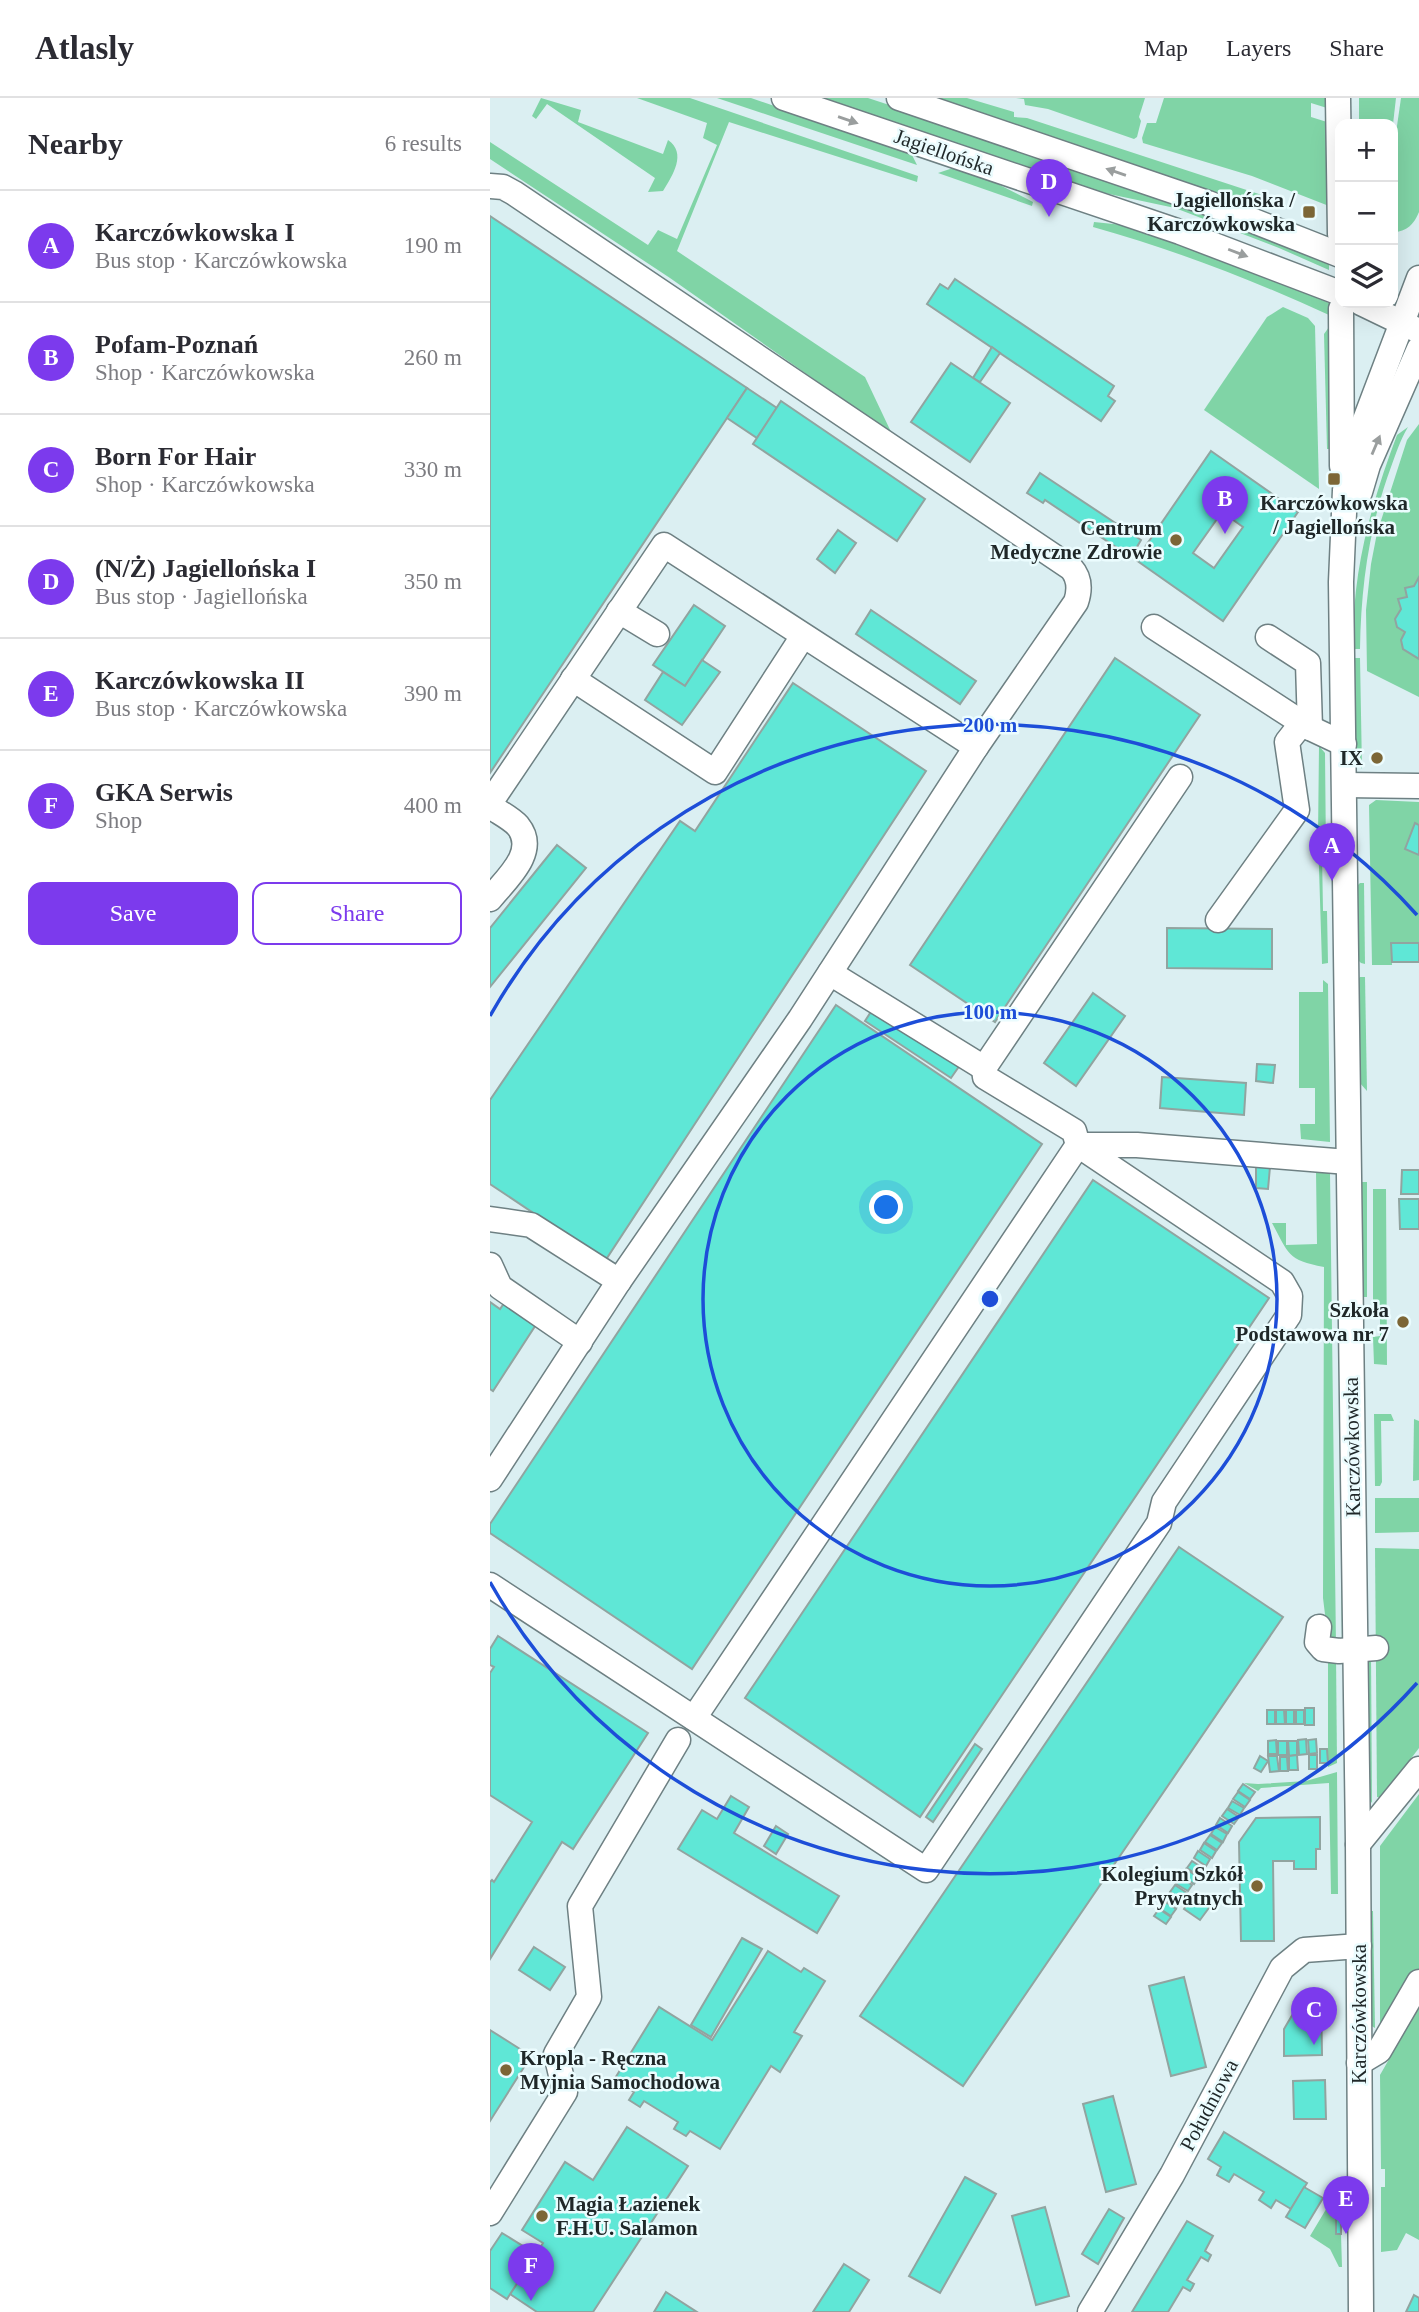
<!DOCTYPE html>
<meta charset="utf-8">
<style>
:root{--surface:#fff;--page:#f7f7f7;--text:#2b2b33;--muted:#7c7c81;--line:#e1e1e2;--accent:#7c3aed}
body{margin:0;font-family:"Times New Roman",serif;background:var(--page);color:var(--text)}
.controls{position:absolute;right:21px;top:21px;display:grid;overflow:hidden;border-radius:14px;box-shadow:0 7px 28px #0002}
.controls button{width:63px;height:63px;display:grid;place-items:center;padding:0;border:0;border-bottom:2px solid var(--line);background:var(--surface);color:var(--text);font:35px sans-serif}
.you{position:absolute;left:397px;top:1110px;width:24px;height:24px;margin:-18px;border:5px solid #fff;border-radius:50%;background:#1a73e8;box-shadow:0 0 0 10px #1a73e833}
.badge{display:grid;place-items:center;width:46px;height:46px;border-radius:50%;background:var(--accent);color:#fff;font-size:23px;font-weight:700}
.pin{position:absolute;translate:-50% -58px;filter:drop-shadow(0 2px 4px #0008)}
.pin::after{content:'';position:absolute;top:37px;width:24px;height:21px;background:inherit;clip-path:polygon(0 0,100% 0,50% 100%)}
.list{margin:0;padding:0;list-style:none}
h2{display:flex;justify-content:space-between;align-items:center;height:91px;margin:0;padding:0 28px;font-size:30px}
h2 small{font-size:23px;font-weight:400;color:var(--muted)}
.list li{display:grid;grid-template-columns:46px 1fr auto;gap:21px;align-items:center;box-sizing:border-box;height:112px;padding:0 28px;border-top:2px solid var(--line)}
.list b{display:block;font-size:26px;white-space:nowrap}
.list p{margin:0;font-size:23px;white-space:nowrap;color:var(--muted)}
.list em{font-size:23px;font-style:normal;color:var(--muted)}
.actions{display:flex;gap:14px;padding:21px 28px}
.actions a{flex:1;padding:16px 0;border:2px solid var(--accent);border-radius:14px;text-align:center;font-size:24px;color:var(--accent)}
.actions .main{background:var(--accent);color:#fff}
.icon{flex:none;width:38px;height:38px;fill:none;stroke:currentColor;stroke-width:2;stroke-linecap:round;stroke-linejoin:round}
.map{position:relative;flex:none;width:929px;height:2214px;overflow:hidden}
header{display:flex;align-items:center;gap:42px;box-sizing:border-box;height:98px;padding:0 35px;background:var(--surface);border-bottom:2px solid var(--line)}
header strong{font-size:33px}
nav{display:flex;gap:38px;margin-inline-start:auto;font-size:24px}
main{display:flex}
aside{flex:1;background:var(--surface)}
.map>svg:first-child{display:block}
</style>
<header>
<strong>Atlasly</strong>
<nav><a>Map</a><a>Layers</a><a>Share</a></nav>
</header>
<main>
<aside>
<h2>Nearby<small>6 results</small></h2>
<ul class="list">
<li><span class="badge">A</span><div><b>Karczówkowska I</b><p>Bus stop · Karczówkowska</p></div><em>190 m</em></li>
<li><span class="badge">B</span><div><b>Pofam-Poznań</b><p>Shop · Karczówkowska</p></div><em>260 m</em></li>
<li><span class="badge">C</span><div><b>Born For Hair</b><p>Shop · Karczówkowska</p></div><em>330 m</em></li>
<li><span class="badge">D</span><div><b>(N/Ż) Jagiellońska I</b><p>Bus stop · Jagiellońska</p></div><em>350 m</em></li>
<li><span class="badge">E</span><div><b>Karczówkowska II</b><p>Bus stop · Karczówkowska</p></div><em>390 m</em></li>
<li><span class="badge">F</span><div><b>GKA Serwis</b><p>Shop</p></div><em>400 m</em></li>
</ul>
<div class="actions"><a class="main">Save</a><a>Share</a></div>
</aside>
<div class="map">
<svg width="929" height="2214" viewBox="0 0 929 2214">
<rect width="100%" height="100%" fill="#dbeff2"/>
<!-- green -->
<g fill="#80d4a6">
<path d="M51 0 91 12 88 24 173 56 178 42C197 55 183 77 173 93L158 94 165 80 57 6 46 21 42 18Z"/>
<polygon points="147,0 200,0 428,78 427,84 424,83 239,24 187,153 375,279 402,336 180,180 0,61 0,44 158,147 168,132 187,141 227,47 213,40 217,25"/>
<polygon points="227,0 261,0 414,52 422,57 427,67"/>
<polygon points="325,0 378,0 600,73 839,164 839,172 789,150 685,110 605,93"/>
<polygon points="444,0 477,0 524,14 524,19 537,20 778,99 782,105 781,108 745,102"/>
<polygon points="526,0 655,0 649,19 651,23 647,39 644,41 558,11 535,7 534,1"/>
<polygon points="674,0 837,0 837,10 821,5 821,19 837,24 839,108 762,78 653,45 652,40 657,25 666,25"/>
<polygon points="869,0 906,0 903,26 869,26"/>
<path d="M911 0H929V114C924 126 917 134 903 134V56Z"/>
<polygon points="466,69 490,77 543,104 542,108 448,75"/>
<path d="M604 124 633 127 752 168 839 205V217C763 182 685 152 603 129Z"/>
<polygon points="793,209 818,220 825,228 829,391 714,312 777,219"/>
<polygon points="839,229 841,351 837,351 834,236"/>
<polygon points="929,326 929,479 924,488 915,490 917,499 908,501 911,511 905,521 907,529 915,534 911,542 913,551 929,561 929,599 877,573 876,512 881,466 887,435 917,342"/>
<path d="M918 329C910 342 906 356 901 369 879 429 871 488 870 551H863C862 474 880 409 907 337Z"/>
<path d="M864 560H870L872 671C860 652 864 585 864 560Z"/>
<polygon points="829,648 835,655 836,755 832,755 833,813 837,813 838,865 832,866 828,739"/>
<polygon points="886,702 929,704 929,845 901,845 902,867 882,867 879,707"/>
<polygon points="870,785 874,785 875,866 871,865 868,862 867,788"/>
<polygon points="870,879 875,879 877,993 869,984 867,882"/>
<polygon points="833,882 838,886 840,1044 811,1041 810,1026 825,1026 825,990 809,990 809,894 833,894"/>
<path d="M812 1072 840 1075 846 1548 839 1549 833 1500 834 1169C797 1162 799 1156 782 1125H796V1147L827 1146 826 1074Z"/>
<polygon points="847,1084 850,1084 855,1545 852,1549"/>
<polygon points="870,1084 877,1084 877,1199 871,1199"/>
<polygon points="883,1091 896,1091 897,1267 884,1266 883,1239 890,1238 890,1211 883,1211"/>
<polygon points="884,1316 901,1316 904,1323 891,1323 892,1384 890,1388 885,1388"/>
<polygon points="924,1321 929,1323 929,1382 923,1383"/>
<polygon points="885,1400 929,1400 929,1434 885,1435"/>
<polygon points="885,1450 929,1451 929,1650 891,1700 887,1699"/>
<polygon points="881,1554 882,1705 878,1699 876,1558"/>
<polygon points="838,1557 846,1557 847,1665 838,1669"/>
<polygon points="847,1674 848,1796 841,1796 839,1685 771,1690 768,1693 754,1685 768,1686 816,1683"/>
<polygon points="929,1696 929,1871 898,1925 893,1930 890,1927 890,1748"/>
<polygon points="878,1813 883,1813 885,1930 880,1927"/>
<polygon points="929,1909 929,2142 916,2135 907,2152 891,2154 891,2089 895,2089 895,2071 891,2071 890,1977"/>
<polygon points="850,2088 851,2116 846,2136 851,2136 852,2169 849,2169 840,2151 820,2138"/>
</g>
<!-- building -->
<g fill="#5fe7d6" stroke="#91a4a0" stroke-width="2" fill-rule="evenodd">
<polygon points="0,118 257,290 0,675"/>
<polygon points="465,181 624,288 618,298 625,303 611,323 437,206 450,186 458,191"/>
<polygon points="502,249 510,255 490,284 483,280"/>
<polygon points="461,265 520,305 480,364 421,324"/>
<polygon points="257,290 287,310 267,340 237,320"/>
<polygon points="291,303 435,401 407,443 263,346"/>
<path d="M721 353 808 414 733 523 646 462ZM732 414 753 429 724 470 703 455Z"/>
<polygon points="550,375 651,442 641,459 555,402 553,405 537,395"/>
<polygon points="348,432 366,445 345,475 327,461"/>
<polygon points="929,479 929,561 913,551 911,542 915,534 907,529 905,521 911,511 908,501 917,499 915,490 924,488"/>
<polygon points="204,507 235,528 195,588 163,567"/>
<polygon points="381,512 486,583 470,606 366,536"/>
<polygon points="625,560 710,617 505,924 420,867"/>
<polygon points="212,562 230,574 192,627 155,602 173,574 195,588"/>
<polygon points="303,585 436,673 115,1163 0,1086 0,1002 190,723 205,733"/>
<polygon points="925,725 929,727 929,757 915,751"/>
<polygon points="67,747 96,770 0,889 0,830"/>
<polygon points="677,830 782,831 782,871 677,870"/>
<polygon points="901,845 929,845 929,864 902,864"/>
<polygon points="603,895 635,918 586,988 554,965"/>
<polygon points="346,907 552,1046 202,1571 0,1435 0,1426"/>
<polygon points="384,909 470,967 461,980 375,923"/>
<polygon points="767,966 785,967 783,985 766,983"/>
<polygon points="672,979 756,985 754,1017 670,1010"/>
<polygon points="766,1068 780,1069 778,1091 766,1090"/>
<polygon points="912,1072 929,1072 929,1096 911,1096"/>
<polygon points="603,1082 779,1200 430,1719 255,1600"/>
<polygon points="909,1101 929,1101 929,1131 910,1131"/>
<polygon points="17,1201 49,1222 3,1293 0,1291 0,1204 10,1211"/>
<polygon points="689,1449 793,1519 473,1988 370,1918"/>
<polygon points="8,1538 158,1635 83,1751 72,1744 0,1861 0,1784 2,1782 4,1784 42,1724 0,1697 0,1575 4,1569 0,1567 0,1551"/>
<rect x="815" y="1610" width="9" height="17"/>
<rect x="777" y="1612" width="8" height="14"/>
<polygon points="786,1612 794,1612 795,1626 786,1626"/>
<rect x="796" y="1612" width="8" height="14"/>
<rect x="806" y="1612" width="8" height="14"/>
<polygon points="816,1641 817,1656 809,1657 808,1642"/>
<polygon points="826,1641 827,1655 819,1656 818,1642"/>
<polygon points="786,1642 787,1656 778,1656 778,1643"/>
<rect x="788" y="1643" width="9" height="14"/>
<polygon points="798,1643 807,1643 807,1657 799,1658"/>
<polygon points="485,1646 492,1651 443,1724 436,1719"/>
<polygon points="830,1651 837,1651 838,1665 830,1665"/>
<polygon points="807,1657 808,1672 799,1672 799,1658"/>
<rect x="819" y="1657" width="8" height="14"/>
<polygon points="770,1658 778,1663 771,1674 764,1670"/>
<polygon points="778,1658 787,1658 789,1673 780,1674"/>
<polygon points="790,1659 797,1659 798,1673 790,1673"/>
<polygon points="753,1686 765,1694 760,1701 748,1693"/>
<polygon points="748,1694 760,1702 755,1709 743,1701"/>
<polygon points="241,1698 259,1709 244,1735 349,1798 327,1835 188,1751 212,1712 227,1721"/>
<polygon points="742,1703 754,1710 750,1717 738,1710"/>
<polygon points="737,1711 749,1719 744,1726 732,1718"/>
<polygon points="830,1719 830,1751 826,1751 826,1771 804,1771 804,1763 783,1763 784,1843 751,1843 749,1744 766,1720"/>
<polygon points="730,1720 742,1728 738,1735 726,1727"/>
<polygon points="286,1728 298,1736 286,1756 274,1748"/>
<polygon points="725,1729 737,1736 733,1744 721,1736"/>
<polygon points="720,1737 732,1745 727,1752 715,1744"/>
<polygon points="714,1745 726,1753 722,1760 710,1752"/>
<polygon points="708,1753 720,1761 716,1768 704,1760"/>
<polygon points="702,1763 714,1771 709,1778 697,1770"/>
<polygon points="696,1771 708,1779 704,1786 692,1778"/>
<polygon points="690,1779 702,1787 698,1793 686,1786"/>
<polygon points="685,1787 697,1795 692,1802 680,1794"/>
<polygon points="680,1795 691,1803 686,1810 675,1802"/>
<polygon points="704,1796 721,1807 710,1822 694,1811"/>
<polygon points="674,1803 686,1811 681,1818 669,1810"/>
<polygon points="669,1811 681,1819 676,1826 664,1818"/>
<polygon points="252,1840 272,1851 221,1939 201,1927"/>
<polygon points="44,1849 75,1869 60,1892 29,1872"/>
<polygon points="278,1853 311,1874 314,1870 335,1883 304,1934 312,1938 290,1974 281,1968 230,2051 200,2033 196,2038 184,2031 188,2024 154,2003 150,2009 139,2002 144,1994 124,1982 169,1909 222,1942"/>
<polygon points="694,1879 716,1969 681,1978 659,1888"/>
<polygon points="813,1898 831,1898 832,1957 794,1958 794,1931 807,1909 813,1908"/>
<polygon points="0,1932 41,1958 0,2023"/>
<polygon points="835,1982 836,2021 804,2021 803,1983"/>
<polygon points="623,1998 646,2086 616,2094 593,2006"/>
<polygon points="137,2029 198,2068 103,2214 47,2214 20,2196 53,2145 32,2132 75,2064 103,2082"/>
<polygon points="734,2034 817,2085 801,2111 786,2102 781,2110 769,2102 774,2094 744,2076 739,2084 727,2077 731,2069 718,2061"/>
<polygon points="475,2079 506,2096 450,2195 419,2178"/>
<polygon points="814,2089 833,2100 815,2130 796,2119"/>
<polygon points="555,2109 579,2198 546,2207 522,2118"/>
<polygon points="619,2111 634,2120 608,2166 592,2156"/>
<rect x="846" y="2116" width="5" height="20"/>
<polygon points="697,2123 723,2138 715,2153 721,2157 718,2163 711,2159 697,2182 704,2186 702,2190 700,2193 693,2189 678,2214 642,2214"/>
<polygon points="12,2135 46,2156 17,2201 0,2190 0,2153"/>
<polygon points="354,2166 379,2182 359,2214 323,2214"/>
<polygon points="176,2194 207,2214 164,2214"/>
<polygon points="924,2197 929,2200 929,2214 916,2214"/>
</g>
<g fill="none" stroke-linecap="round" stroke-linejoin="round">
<!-- minor casing -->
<g stroke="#6e8083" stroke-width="27">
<g id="minor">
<polyline points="294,0 690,134 850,195"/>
<polyline points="409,0 718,105 850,157"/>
<polyline points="848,0 850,136"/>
<path d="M0 88 13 89 24 95 581 470C590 480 590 492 586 504L486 649 310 921 129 1183 0 1381"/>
<polyline points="871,205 929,233"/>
<polyline points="851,211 852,368"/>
<polyline points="870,394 878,367 929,251"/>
<polyline points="129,513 167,536"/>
<polyline points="664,529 820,630 854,646"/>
<polyline points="778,539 818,565 820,630"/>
<polyline points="83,581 225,674 313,538"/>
<polyline points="855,687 929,688"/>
<polyline points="0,705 174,447 486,649"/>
<path d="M0 708C8 714 21 720 28 728 49 754 15 782 0 801"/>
<polyline points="728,822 807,712 797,644 812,625"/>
<polyline points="340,875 494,970"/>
<polyline points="588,1047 647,1047 858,1064"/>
<polyline points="0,1121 41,1127 129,1183"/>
<polyline points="0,1167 10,1189 90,1244"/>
<polyline points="0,1487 436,1772 669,1425 674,1404 799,1217 800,1198 792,1184 588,1047 584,1033 495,979 494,970 690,679"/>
<polyline points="829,1529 827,1544 833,1551 849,1553 886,1550"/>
<polyline points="204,1620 588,1047"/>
<polyline points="868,1746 929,1671"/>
<polyline points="869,1965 889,1953 929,1884"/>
<polyline points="0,2115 75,1994 66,1956 99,1899 90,1808 188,1642"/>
<polyline points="600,2214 682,2077 792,1870 814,1852 869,1848"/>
<polyline points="871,2214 868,1746 851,484 855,392 867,343 929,180"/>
</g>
</g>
<!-- minor -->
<use href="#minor" stroke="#fff" stroke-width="24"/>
</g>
<!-- one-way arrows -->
<defs><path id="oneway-solid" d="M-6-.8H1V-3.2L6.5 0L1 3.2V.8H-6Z" transform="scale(1.75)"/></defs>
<g fill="#9a9e9e">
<use href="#oneway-solid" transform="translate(358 22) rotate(19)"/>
<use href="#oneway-solid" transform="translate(626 74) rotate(-161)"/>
<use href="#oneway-solid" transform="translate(748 155) rotate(21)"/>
<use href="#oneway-solid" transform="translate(886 347) rotate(-67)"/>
</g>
<!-- distance rings -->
<g fill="none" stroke="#1d4ed8" stroke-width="3.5">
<circle cx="500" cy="1201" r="287"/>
<path d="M927 1585A574 574 0 0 1 0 1484M0 918A574 574 0 0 1 927 817"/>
</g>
<!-- markers -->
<g fill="#7c6636" stroke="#ebfcfe" stroke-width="2.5">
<rect x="812" y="107" width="14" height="14" rx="3.5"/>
<rect x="837" y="374" width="14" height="14" rx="3.5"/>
<circle cx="686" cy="442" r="7"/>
<circle cx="887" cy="660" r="7"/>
<circle cx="913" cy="1224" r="7"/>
<circle cx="767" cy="1788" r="7"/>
<circle cx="16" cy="1972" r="7"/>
<circle cx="52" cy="2118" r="7"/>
</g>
<g text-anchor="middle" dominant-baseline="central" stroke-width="5" stroke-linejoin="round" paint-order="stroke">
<!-- street labels -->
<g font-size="21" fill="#1f2728" stroke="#ebfcfe">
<text transform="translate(454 54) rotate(19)">Jagiellońska</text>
<text transform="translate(862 1349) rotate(-91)">Karczówkowska</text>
<text transform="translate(869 1916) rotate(-90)">Karczówkowska</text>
<text transform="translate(719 2007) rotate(-62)">Południowa</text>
</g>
<!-- poi labels -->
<g font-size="21" font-weight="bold" fill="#1f2728" stroke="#ebfcfe" text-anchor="end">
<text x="805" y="102">Jagiellońska /<tspan x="805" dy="24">Karczówkowska</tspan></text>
<text x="844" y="405" text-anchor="middle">Karczówkowska<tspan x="844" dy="24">/ Jagiellońska</tspan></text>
<text x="672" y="430">Centrum<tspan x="672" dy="24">Medyczne Zdrowie</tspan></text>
<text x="873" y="660">IX</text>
<text x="899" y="1212">Szkoła<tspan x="899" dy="24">Podstawowa nr 7</tspan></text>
<text x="753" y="1776">Kolegium Szkół<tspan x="753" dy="24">Prywatnych</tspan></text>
<text x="30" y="1960" text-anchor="start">Kropla - Ręczna<tspan x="30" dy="24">Myjnia Samochodowa</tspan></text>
<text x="66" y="2106" text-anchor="start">Magia Łazienek<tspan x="66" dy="24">F.H.U. Salamon</tspan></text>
</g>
</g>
<circle cx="500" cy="1201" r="10" fill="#1d4ed8" stroke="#ebfcfe" stroke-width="3.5"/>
<g font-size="21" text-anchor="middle" font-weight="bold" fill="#1d4ed8" stroke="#ebfcfe" stroke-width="5" stroke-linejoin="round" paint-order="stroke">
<text x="500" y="634">200 m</text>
<text x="500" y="921">100 m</text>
</g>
</svg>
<div class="controls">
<button>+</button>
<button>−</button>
<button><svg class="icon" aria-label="layers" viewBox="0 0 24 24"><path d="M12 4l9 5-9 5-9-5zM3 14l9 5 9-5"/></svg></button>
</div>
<div class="you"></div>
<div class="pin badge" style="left:842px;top:783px">A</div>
<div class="pin badge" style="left:735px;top:436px">B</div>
<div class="pin badge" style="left:824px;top:1947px">C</div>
<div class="pin badge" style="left:559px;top:119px">D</div>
<div class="pin badge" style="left:856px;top:2136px">E</div>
<div class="pin badge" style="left:41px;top:2203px">F</div>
</div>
</main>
